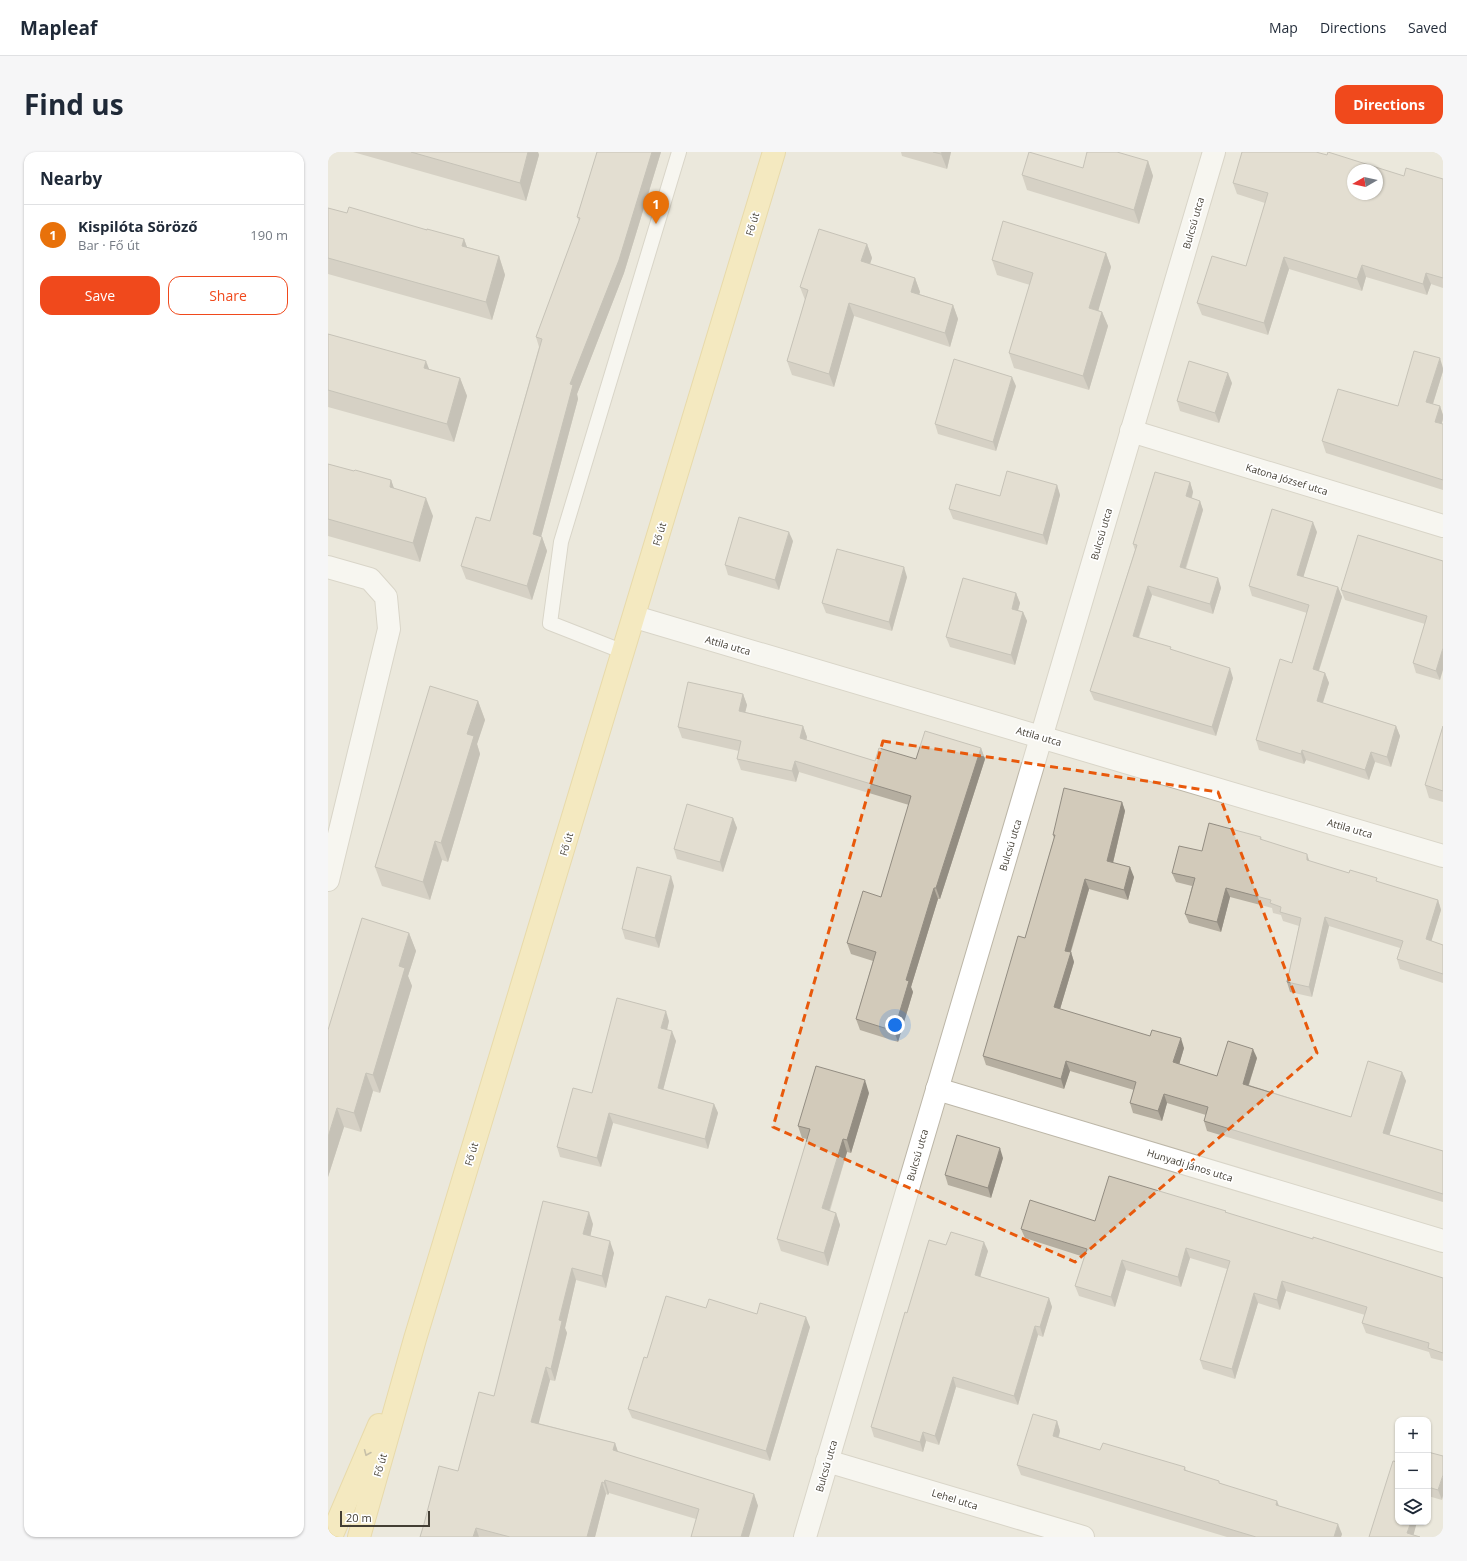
<!DOCTYPE html>
<meta charset="utf-8">
<style>
:root{--surface:#fff;--page:#f6f6f7;--text:#1f2937;--muted:#747a83;--line:#e0e1e3;--accent:#f0491c}
body{margin:0;font-family:"Open Sans",sans-serif;background:var(--page);color:var(--text)}
.controls{position:absolute;right:12px;bottom:12px;display:grid;overflow:hidden;border-radius:8px;box-shadow:0 1px 3px #0004}
.controls button{width:36px;height:36px;display:grid;place-items:center;padding:0;border:0;border-bottom:1px solid var(--line);background:var(--surface);color:var(--text);font:20px sans-serif}
.compass{position:absolute;left:1019px;top:12px;width:36px;height:36px;border-radius:50%;background:var(--surface);box-shadow:0 1px 3px #0004;rotate:261deg}
.scale{position:absolute;left:12px;bottom:10px;width:90px;box-sizing:border-box;padding-left:4px;border:2px solid #433e34;border-top:0;font-size:11px;line-height:14px;white-space:nowrap;color:#433e34;-webkit-text-stroke:3px #fff;paint-order:stroke}
.you{position:absolute;left:567px;top:873px;width:14px;height:14px;margin:-10px;border:3px solid #fff;border-radius:50%;background:#1a73e8;box-shadow:0 0 0 6px #1a73e833}
.badge{display:grid;place-items:center;width:26px;height:26px;border-radius:50%;background:var(--accent);color:#fff;font-size:13px;font-weight:700}
.pin{position:absolute;translate:-50% -33px;filter:drop-shadow(0 1px 2px #0008)}
.pin::after{content:'';position:absolute;top:21px;width:14px;height:12px;background:inherit;clip-path:polygon(0 0,100% 0,50% 100%)}
.list{margin:0;padding:0;list-style:none}
h2{display:flex;justify-content:space-between;align-items:center;height:52px;margin:0;padding:0 16px;font-size:17px}
h2 small{font-size:13px;font-weight:400;color:var(--muted)}
.list li{display:grid;grid-template-columns:26px 1fr auto;gap:12px;align-items:center;box-sizing:border-box;height:60px;padding:0 16px;border-top:1px solid var(--line)}
.list b{display:block;font-size:15px;white-space:nowrap}
.list p{margin:0;font-size:13px;white-space:nowrap;color:var(--muted)}
.list em{font-size:13px;font-style:normal;color:var(--muted)}
.actions{display:flex;gap:8px;padding:12px 16px}
.actions a{flex:1;padding:9px 0;border:1px solid var(--accent);border-radius:12px;text-align:center;font-size:14px;color:var(--accent)}
.actions .main{background:var(--accent);color:#fff}
.icon{flex:none;width:22px;height:22px;fill:none;stroke:currentColor;stroke-width:2;stroke-linecap:round;stroke-linejoin:round}
.map{position:relative;flex:none;width:1115px;height:1385px;overflow:hidden;border-radius:12px}
header{display:flex;align-items:center;gap:24px;box-sizing:border-box;height:56px;padding:0 20px;background:var(--surface);border-bottom:1px solid var(--line)}
header strong{font-size:19px}
nav{display:flex;gap:22px;margin-inline-start:auto;font-size:14px}
.intro{display:flex;align-items:center;justify-content:space-between;box-sizing:border-box;height:96px;padding:0 24px}
h1{margin:0;font-size:28px}
.button{padding:10px 18px;border-radius:12px;background:var(--accent);color:#fff;font-size:14px;font-weight:700}
main{display:flex;gap:24px;padding:0 24px}
aside{flex:1;background:var(--surface);border-radius:12px;box-shadow:0 1px 3px #0004}
.map>svg:first-child{display:block}
</style>
<header>
<strong>Mapleaf</strong>
<nav><a>Map</a><a>Directions</a><a>Saved</a></nav>
</header>
<div class="intro"><h1>Find us</h1><a class="button">Directions</a></div>
<main>
<aside>
<h2>Nearby<small></small></h2>
<ul class="list">
<li><span class="badge" style="background:#e8710a">1</span><div><b>Kispilóta Söröző</b><p>Bar · Fő út</p></div><em>190 m</em></li>
</ul>
<div class="actions"><a class="main">Save</a><a>Share</a></div>
</aside>
<div class="map">
<svg width="1115" height="1385" viewBox="0 0 1115 1385">
<rect width="100%" height="100%" fill="#f1eee4"/>
<!-- residential -->
<path fill="#e5e0d2" fill-rule="evenodd" d="M0 0H1115V1385H0ZM1025 18H1049V42H1025ZM1070 1268H1100V1370H1070Z"/>
<g fill="none" stroke-linecap="round" stroke-linejoin="round">
<!-- service casing -->
<g stroke="#bcb6a7" stroke-width="16">
<polyline id="service" points="296,500 222,471 233,390 351,0"/>
</g>
<!-- minor casing -->
<g stroke="#bcb6a7" stroke-width="24">
<g id="minor">
<polyline points="803,279 1115,374"/>
<polyline points="0,415 42,427 58,445 61,477 0,728"/>
<polyline points="307,465 1115,704"/>
<polyline points="609,937 1115,1089"/>
<polyline points="499,1309 755,1385"/>
<polyline points="477,1385 886,0"/>
</g>
</g>
<!-- primary casing -->
<g stroke="#ddc166" stroke-width="24">
<g id="primary">
<polyline points="3,1385 51,1273"/>
<polyline points="31,1385 87,1187 446,0"/>
</g>
</g>
<!-- service -->
<use href="#service" stroke="#fff" stroke-width="14"/>
<!-- minor -->
<use href="#minor" stroke="#fff" stroke-width="22"/>
<!-- primary -->
<use href="#primary" stroke="#f9e395" stroke-width="22"/>
</g>
<!-- wall -->
<g fill="#b5aea0">
<polygon points="25,0 210,0 211,3 198,49"/>
<polygon points="269,0 333,0 296,121 249,242 250,247 213,385 214,385 219,399 204,448 138,427 133,414 162,369 211,195 208,185 251,69 249,65"/>
<polygon points="573,0 623,0 619,17 574,4"/>
<polygon points="820,9 825,24 811,72 699,38 694,23 755,16"/>
<polygon points="1076,24 1115,27 1115,136 1103,132 1099,143 1038,125 1034,139 961,117 940,183 874,163 869,151 918,114 937,51 909,42 905,31"/>
<polygon points="0,56 19,61 99,78 136,87 139,95 171,104 177,123 164,168 0,122"/>
<polygon points="539,92 544,106 542,112 587,126 592,140 591,142 625,153 630,167 622,195 526,164 506,235 464,223 459,209 477,148 472,135"/>
<polygon points="778,101 783,115 770,158 774,160 780,174 761,238 686,216 681,201 702,133 669,123 664,108"/>
<polygon points="0,182 101,217 132,226 139,244 126,290 0,255"/>
<polygon points="1115,219 1105,252 1112,254 1115,263 1115,267 1114,272 1115,272 1115,338 998,301 994,289 1070,254"/>
<polygon points="904,231 891,271 852,259 849,249"/>
<polygon points="688,234 668,299 610,282 607,272"/>
<polygon points="0,312 26,319 63,328 66,337 105,364 92,410 0,384"/>
<polygon points="862,330 865,340 864,346 872,349 875,358 858,417 890,426 893,436 885,462 824,443 811,486 844,498 905,526 888,584 766,548 762,539 807,398 805,392"/>
<polygon points="729,333 732,343 719,393 625,367 621,357 672,344"/>
<polygon points="989,380 975,425 1010,435 1014,445 991,519 997,521 1001,531 995,551 1068,574 1072,584 1063,615 1047,610 1041,628 978,608 976,612 931,598 928,588 964,511 979,461 924,444 921,434"/>
<polygon points="465,389 451,438 400,423 397,413"/>
<polygon points="1115,409 1112,528 1088,521 1085,511 1097,472 1017,448 1013,438"/>
<polygon points="579,425 564,479 498,461 494,451"/>
<polygon points="688,441 692,451 690,458 695,460 699,469 687,513 622,495 618,485"/>
<polygon points="415,542 419,553 417,560 475,574 479,585 478,588 547,609 588,607 653,596 657,607 612,747 610,747 583,835 585,840 570,890 532,878 528,867 545,809 523,802 519,791 553,745 581,653 471,620 468,630 413,618 409,607 411,599 354,586 350,575"/>
<polygon points="150,549 157,568 149,592 152,602 120,710 114,708 102,748 54,734 47,715"/>
<polygon points="1115,574 1115,650 1101,646 1097,633"/>
<polygon points="794,650 797,659 785,711 806,725 800,748 761,737 743,800 746,810 732,857 856,896 851,912 889,924 929,906 921,933 1023,965 1074,920 1078,929 1061,983 1115,999 1115,1050 879,979 876,969 878,963 839,951 834,969 805,961 802,951 806,938 742,919 736,937 658,913 655,904 697,786 726,686 725,683"/>
<polygon points="405,666 409,676 395,720 349,707 346,697"/>
<polygon points="933,685 934,688 981,709 1021,721 1110,748 1113,758 1103,789 1115,793 1115,831 1072,817 1069,807 1072,796 1001,774 984,845 962,840 959,830 971,774 955,769 953,763 945,761 944,756 902,745 893,780 861,771 857,762 864,734 848,730 844,721 874,699"/>
<polygon points="346,734 331,796 297,787 294,777"/>
<polygon points="81,781 88,799 80,824 84,834 52,941 45,939 33,980 16,975 0,1025 0,878"/>
<polygon points="341,869 339,878 348,889 335,938 386,952 390,961 380,997 285,971 273,1015 232,1005 229,995 264,941"/>
<polygon points="541,941 523,1001 519,1000 502,1059 508,1061 512,1073 500,1114 453,1099 449,1087 479,987 474,986 470,974"/>
<polygon points="675,1006 663,1046 620,1033 617,1023"/>
<polygon points="898,1059 898,1061 985,1087 1115,1126 1115,1209 1103,1206 1101,1200 1038,1181 1034,1171 1037,1163 958,1139 952,1158 930,1151 907,1227 875,1217 872,1208 899,1117 862,1106 853,1135 798,1118 787,1155 751,1144 747,1134 756,1105 697,1086 693,1077 767,1069"/>
<polygon points="265,1072 262,1084 286,1101 278,1136 248,1128 237,1176 239,1181 227,1229 222,1228 210,1271 287,1291 290,1300 426,1342 430,1354 368,1367 281,1341 280,1343 278,1342 267,1385 92,1385 130,1319 166,1244"/>
<polygon points="618,1093 660,1099 652,1125 721,1146 724,1155 715,1185 710,1183 690,1253 628,1235 611,1293 598,1289 595,1300 546,1285 543,1275 579,1161"/>
<polygon points="378,1156 429,1162 482,1175 442,1309 304,1266 300,1257 319,1206"/>
<polygon points="729,1269 732,1279 731,1285 772,1298 857,1315 858,1318 951,1354 1014,1382 1013,1385 899,1385 693,1323 689,1313"/>
<polygon points="1100,1300 1114,1348 1100,1344"/>
</g>
<!-- shaded-wall -->
<g fill="#938d82">
<polygon points="200,0 210,0 211,3 198,49 192,31"/>
<polygon points="324,0 333,0 296,121 249,242 250,247 210,396 205,382 242,232"/>
<polygon points="614,0 623,0 619,17 613,2"/>
<polygon points="820,9 825,24 811,72 806,58"/>
<polygon points="136,87 143,106 134,94"/>
<polygon points="539,92 544,106 538,123 533,109"/>
<polygon points="778,101 783,115 767,170 761,156"/>
<polygon points="171,104 177,123 164,168 158,150"/>
<polygon points="956,105 961,117 940,183 936,171"/>
<polygon points="1034,113 1038,125 1034,139 1029,127"/>
<polygon points="1098,121 1103,132 1099,143 1095,132"/>
<polygon points="587,126 592,140 588,153 583,140"/>
<polygon points="521,151 526,164 506,235 501,222"/>
<polygon points="625,153 630,167 622,195 617,181"/>
<polygon points="774,160 780,174 761,238 755,224"/>
<polygon points="1112,206 1115,216 1115,219 1102,261 1098,250"/>
<polygon points="98,209 105,227 96,216"/>
<polygon points="900,221 904,231 891,271 887,261"/>
<polygon points="684,225 688,234 668,299 665,290"/>
<polygon points="132,226 139,244 126,290 119,272"/>
<polygon points="1112,254 1115,263 1115,267 1111,281 1107,270"/>
<polygon points="63,328 70,347 62,335"/>
<polygon points="862,330 865,340 861,354 858,344"/>
<polygon points="729,333 732,343 719,393 715,383"/>
<polygon points="98,346 105,364 92,410 85,391"/>
<polygon points="872,349 875,358 855,424 852,415"/>
<polygon points="985,370 989,380 973,433 969,423"/>
<polygon points="461,380 465,389 451,438 447,428"/>
<polygon points="214,385 219,399 204,448 199,434"/>
<polygon points="576,415 579,425 564,479 561,470"/>
<polygon points="890,426 893,436 885,462 882,452"/>
<polygon points="820,434 824,443 808,493 805,484"/>
<polygon points="1010,435 1014,445 988,527 985,517"/>
<polygon points="688,441 692,451 688,466 684,457"/>
<polygon points="695,460 699,469 687,513 683,503"/>
<polygon points="1115,496 1115,518 1112,528 1108,519"/>
<polygon points="902,516 905,526 888,584 884,575"/>
<polygon points="997,521 1001,531 992,559 989,549"/>
<polygon points="415,542 419,553 415,570 411,559"/>
<polygon points="150,549 157,568 149,592 152,602 120,710 113,691 139,582"/>
<polygon points="475,574 479,585 476,597 472,586"/>
<polygon points="1068,574 1072,584 1063,615 1059,605"/>
<polygon points="653,596 657,607 612,747 608,736"/>
<polygon points="974,598 978,608 976,612 973,602"/>
<polygon points="1043,600 1047,610 1041,628 1037,618"/>
<polygon points="467,609 471,620 468,630 464,619"/>
<polygon points="794,650 797,659 783,719 779,709"/>
<polygon points="405,666 409,676 395,720 392,710"/>
<polygon points="107,689 114,708 102,748 95,730"/>
<polygon points="979,702 982,711 979,708"/>
<polygon points="802,715 806,725 800,748 796,738"/>
<polygon points="343,724 346,734 331,796 327,786"/>
<polygon points="757,727 761,737 740,808 737,799"/>
<polygon points="606,736 610,747 583,835 585,840 570,890 566,879 578,828"/>
<polygon points="898,736 902,745 893,780 889,770"/>
<polygon points="1110,748 1113,758 1101,797 1098,787"/>
<polygon points="997,765 1001,774 984,845 981,835"/>
<polygon points="81,781 88,799 80,824 84,834 52,941 45,923 71,814"/>
<polygon points="743,800 746,810 730,864 726,855"/>
<polygon points="338,859 341,869 337,886 333,876"/>
<polygon points="344,879 348,889 333,946 330,936"/>
<polygon points="853,886 856,896 849,920 845,910"/>
<polygon points="925,897 929,906 918,941 915,932"/>
<polygon points="738,909 742,919 736,937 733,927"/>
<polygon points="1074,920 1078,929 1059,991 1055,981"/>
<polygon points="38,921 45,939 33,980 26,961"/>
<polygon points="537,928 541,941 523,1001 519,988"/>
<polygon points="836,942 839,951 834,969 830,959"/>
<polygon points="386,952 390,961 380,997 377,987"/>
<polygon points="9,956 16,975 0,1025 0,985"/>
<polygon points="281,961 285,971 273,1015 269,1006"/>
<polygon points="515,987 519,1000 498,1069 494,1056"/>
<polygon points="672,996 675,1006 663,1046 660,1036"/>
<polygon points="261,1060 265,1072 260,1095 255,1082"/>
<polygon points="508,1061 512,1073 500,1114 496,1101"/>
<polygon points="282,1089 286,1101 278,1136 274,1124"/>
<polygon points="656,1090 660,1099 650,1132 647,1123"/>
<polygon points="858,1096 862,1106 853,1135 850,1125"/>
<polygon points="794,1108 798,1118 787,1155 783,1145"/>
<polygon points="244,1116 248,1128 237,1176 239,1181 227,1229 223,1217 231,1168"/>
<polygon points="954,1129 958,1139 952,1158 949,1148"/>
<polygon points="926,1141 930,1151 907,1227 904,1217"/>
<polygon points="721,1146 724,1155 715,1185 712,1175"/>
<polygon points="478,1165 482,1175 442,1309 438,1299"/>
<polygon points="707,1174 710,1183 690,1253 686,1244"/>
<polygon points="218,1215 222,1228 208,1282 203,1270"/>
<polygon points="625,1225 628,1235 611,1293 607,1284"/>
<polygon points="729,1269 732,1279 728,1293 725,1284"/>
<polygon points="595,1280 598,1289 595,1300 592,1290"/>
<polygon points="287,1291 291,1303 285,1298"/>
<polygon points="1115,1323 1115,1344 1114,1348 1110,1338"/>
<polygon points="277,1328 281,1341 280,1343 276,1331"/>
<polygon points="274,1330 278,1342 267,1385 259,1385"/>
<polygon points="426,1342 430,1354 421,1385 413,1385"/>
<polygon points="949,1349 953,1359 948,1353"/>
<polygon points="1083,1370 1089,1370 1085,1385 1079,1381"/>
<polygon points="1010,1372 1014,1382 1013,1385 1006,1385"/>
<polygon points="148,1376 151,1385 145,1385"/>
</g>
<!-- building -->
<g fill="#d2caba" stroke="#938d82" fill-rule="evenodd">
<polygon points="83,0 200,0 192,31"/>
<polygon points="269,0 324,0 291,108 242,232 245,233 205,382 214,385 199,434 133,414 148,365 162,369 214,187 208,185 252,66 249,65"/>
<polygon points="605,0 614,0 613,2"/>
<polygon points="701,0 755,16 759,0 789,0 820,9 806,58 694,23"/>
<path d="M914 0H988L999 3 1000 0 1076 24 1078 16 1115 27V126L1098 121 1095 132 1034 113 1029 127 956 105 936 171 869 151 884 104 918 114 940 41 905 31ZM1025 18H1049V42H1025Z"/>
<polygon points="21,55 99,78 99,77 136,87 134,94 171,104 158,150 0,106 0,56 19,61"/>
<polygon points="675,69 778,101 761,156 774,160 755,224 681,201 705,121 664,108"/>
<polygon points="491,77 539,92 533,109 587,126 583,140 625,153 617,181 521,151 501,222 459,209 480,138 472,135"/>
<polygon points="0,182 98,209 96,216 132,226 119,272 0,238"/>
<polygon points="1086,199 1112,206 1098,250 1112,254 1107,270 1115,272 1115,328 994,289 1010,237 1070,254"/>
<polygon points="626,207 684,225 665,290 607,272"/>
<polygon points="861,209 900,221 887,261 849,249"/>
<polygon points="0,312 26,319 27,318 63,328 62,335 98,346 85,391 0,367"/>
<polygon points="679,319 729,333 715,383 621,357 628,332 672,344"/>
<polygon points="827,320 862,330 858,344 872,349 852,415 890,426 882,452 820,434 805,484 843,495 842,497 902,516 884,575 762,539 809,393 805,392"/>
<polygon points="944,357 985,370 969,423 1010,435 985,517 997,521 989,549 1068,574 1059,605 1043,600 1037,618 974,598 973,602 928,588 952,507 964,511 981,453 921,434"/>
<polygon points="411,365 461,380 447,428 397,413"/>
<polygon points="1030,383 1115,409 1115,496 1108,519 1085,511 1099,464 1013,438"/>
<polygon points="509,397 576,415 561,470 494,451"/>
<polygon points="635,426 688,441 684,457 695,460 683,503 618,485"/>
<polygon points="360,530 415,542 411,559 475,574 472,586 547,609 551,596 588,607 597,579 653,596 608,736 606,736 578,828 581,829 566,879 528,867 548,800 519,791 535,739 553,745 583,644 467,609 464,619 409,607 413,589 350,575"/>
<polygon points="102,534 150,549 139,582 146,584 123,659 113,691 107,689 95,730 47,715"/>
<polygon points="1115,574 1115,639 1097,633"/>
<polygon points="736,636 794,650 779,709 802,715 796,738 757,727 737,799 743,800 726,855 822,884 824,878 853,886 845,910 889,924 900,889 925,897 915,932 1023,965 1040,909 1074,920 1055,981 1115,999 1115,1042 876,969 880,955 836,942 830,959 802,951 808,930 738,909 733,927 655,904 690,784 697,786 727,683 725,683"/>
<polygon points="359,652 405,666 392,710 346,697"/>
<polygon points="881,671 933,685 932,687 979,702 979,708 1021,721 1022,718 1049,726 1048,729 1110,748 1098,787 1115,793 1115,822 1069,807 1075,789 997,765 981,835 959,830 973,766 952,760 953,755 942,751 943,748 898,736 889,770 857,762 867,726 844,721 851,694 874,699"/>
<polygon points="309,715 343,724 327,786 294,777"/>
<polygon points="34,766 81,781 71,814 77,816 45,923 38,921 26,961 9,956 0,985 0,878"/>
<polygon points="289,846 338,859 333,876 344,879 330,936 386,952 377,987 281,961 269,1006 229,995 245,936 264,941"/>
<polygon points="488,914 537,928 519,988 515,987 494,1056 508,1061 496,1101 449,1087 482,977 470,974"/>
<polygon points="629,983 672,996 660,1036 617,1023"/>
<polygon points="781,1024 898,1059 897,1060 985,1087 985,1085 1115,1126 1115,1201 1100,1196 1101,1191 1034,1171 1039,1155 954,1129 949,1148 926,1141 904,1217 872,1208 902,1109 858,1096 850,1125 794,1108 783,1145 747,1134 759,1097 693,1077 702,1048 767,1069"/>
<polygon points="215,1049 261,1060 255,1082 282,1089 274,1124 244,1116 231,1168 234,1169 223,1217 218,1215 203,1270 287,1291 285,1298 426,1342 413,1385 363,1385 371,1357 277,1328 276,1331 274,1330 259,1385 182,1385 148,1376 145,1385 92,1385 96,1372 111,1314 130,1319 151,1240 166,1244"/>
<polygon points="623,1080 656,1090 647,1123 721,1146 712,1175 707,1174 686,1244 625,1225 607,1284 595,1280 592,1290 543,1275 577,1160 579,1161 601,1088 618,1093"/>
<polygon points="338,1144 378,1156 381,1147 429,1162 432,1151 478,1165 438,1299 300,1257 316,1205 319,1206"/>
<polygon points="705,1262 729,1269 725,1284 772,1298 775,1291 857,1315 856,1318 891,1329 891,1331 949,1349 948,1353 1010,1372 1006,1385 928,1385 689,1313"/>
<polygon points="1100,1300 1115,1304 1115,1323 1110,1338 1100,1335"/>
<polygon points="1065,1309 1070,1310 1070,1370 1083,1370 1079,1381 1092,1385 1041,1385"/>
</g>
<!-- one-way arrows -->
<defs><path id="oneway-chevron" d="M-2-3.5L2.5 0L-2 3.5" fill="none" stroke-width="1.6" stroke-linecap="round" stroke-linejoin="round"/></defs>
<use stroke="#958860" href="#oneway-chevron" transform="translate(39 1301) rotate(113)"/>
<!-- marked area -->
<path d="M0 0H1115V1385H0ZM555 589 890 640 989 901 747 1110 445 975Z" fill="#f1eee4" fill-opacity=".55" fill-rule="evenodd"/>
<path fill="none" stroke="#e8590c" stroke-width="3" stroke-dasharray="8 5" stroke-linejoin="round" d="M555 589 890 640 989 901 747 1110 445 975Z"/>
<g text-anchor="middle" dominant-baseline="central" stroke-width="3.5" stroke-linejoin="round" paint-order="stroke">
<!-- street labels -->
<g font-size="10" fill="#433e34" stroke="#fff">
<text transform="translate(865 71) rotate(-74)">Bulcsú utca</text>
<text transform="translate(424 72) rotate(-73)">Fő út</text>
<text transform="translate(959 327) rotate(17)">Katona József utca</text>
<text transform="translate(331 382) rotate(-73)">Fő út</text>
<text transform="translate(773 382) rotate(-74)">Bulcsú utca</text>
<text transform="translate(400 493) rotate(16)">Attila utca</text>
<text transform="translate(711 584) rotate(16)">Attila utca</text>
<text transform="translate(1022 676) rotate(16)">Attila utca</text>
<text transform="translate(238 692) rotate(-73)">Fő út</text>
<text transform="translate(682 693) rotate(-73)">Bulcsú utca</text>
<text transform="translate(143 1002) rotate(-73)">Fő út</text>
<text transform="translate(589 1003) rotate(-74)">Bulcsú utca</text>
<text transform="translate(862 1013) rotate(17)">Hunyadi János utca</text>
<text transform="translate(52 1313) rotate(-74)">Fő út</text>
<text transform="translate(498 1314) rotate(-74)">Bulcsú utca</text>
<text transform="translate(627 1347) rotate(17)">Lehel utca</text>
</g>
</g>
</svg>
<div class="controls">
<button>+</button>
<button>−</button>
<button><svg class="icon" aria-label="layers" viewBox="0 0 24 24"><path d="M12 4l9 5-9 5-9-5zM3 14l9 5 9-5"/></svg></button>
</div>
<svg class="compass" viewBox="-18 -18 36 36"><path d="M0-13l5 13h-10z" fill="#e53935"/><path d="M0 13l5-13h-10z" fill="#747a83"/></svg>
<div class="scale">20 m</div>
<div class="you"></div>
<div class="pin badge" style="left:328px;top:72px;background:#e8710a">1</div>
</div>
</main>
